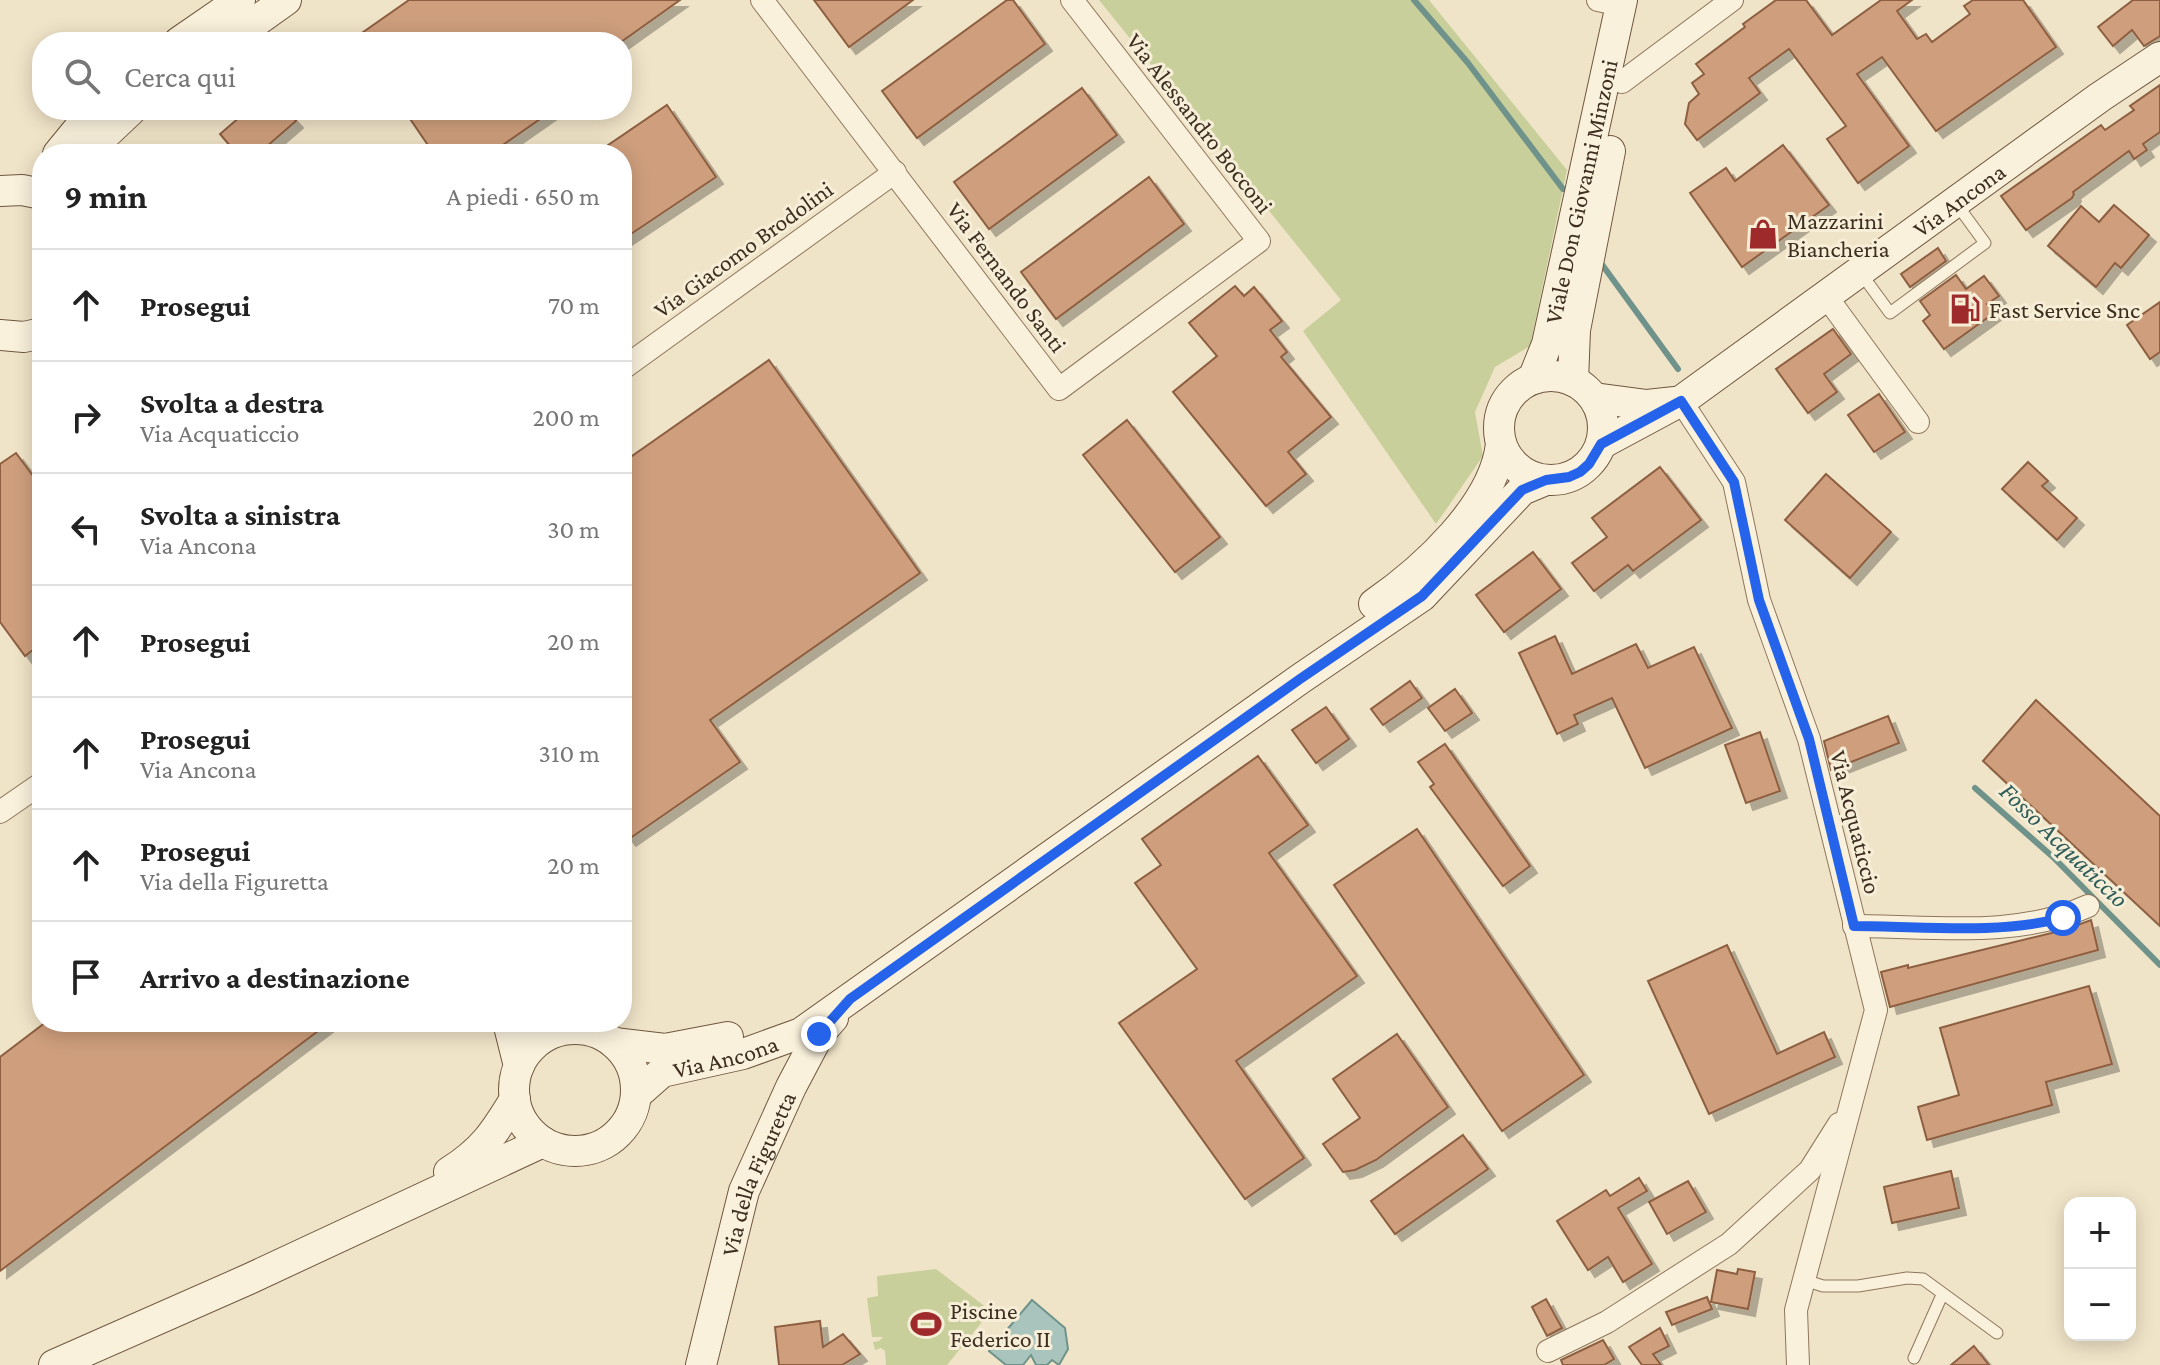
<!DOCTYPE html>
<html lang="it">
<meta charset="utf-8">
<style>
:root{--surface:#fff;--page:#f6f6f6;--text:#222;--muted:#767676;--line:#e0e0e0}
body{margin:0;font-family:"Crimson Pro",serif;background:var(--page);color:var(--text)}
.controls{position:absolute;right:24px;bottom:24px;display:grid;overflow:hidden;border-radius:16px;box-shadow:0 4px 20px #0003}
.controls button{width:72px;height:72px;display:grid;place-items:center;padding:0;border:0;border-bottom:2px solid var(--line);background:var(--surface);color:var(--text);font:40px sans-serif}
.stop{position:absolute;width:24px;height:24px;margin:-18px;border:6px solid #2563eb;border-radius:50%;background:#fff}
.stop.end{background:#2563eb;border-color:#fff;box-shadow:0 2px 8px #0008}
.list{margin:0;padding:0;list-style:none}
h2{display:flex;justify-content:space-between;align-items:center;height:104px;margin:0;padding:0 32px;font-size:34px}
h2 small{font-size:26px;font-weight:400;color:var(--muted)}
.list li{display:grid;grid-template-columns:52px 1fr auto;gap:24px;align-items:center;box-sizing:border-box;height:112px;padding:0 32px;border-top:2px solid var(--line)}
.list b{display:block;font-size:30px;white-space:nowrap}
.list p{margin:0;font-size:26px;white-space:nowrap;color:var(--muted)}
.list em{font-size:26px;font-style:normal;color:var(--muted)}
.icon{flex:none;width:44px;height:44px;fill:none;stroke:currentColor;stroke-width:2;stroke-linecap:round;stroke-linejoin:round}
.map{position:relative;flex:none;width:2160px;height:1365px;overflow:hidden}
.search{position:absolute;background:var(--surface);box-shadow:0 4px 20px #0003;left:32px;top:32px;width:600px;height:88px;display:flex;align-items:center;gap:20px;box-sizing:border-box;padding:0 28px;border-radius:32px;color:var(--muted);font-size:30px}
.panel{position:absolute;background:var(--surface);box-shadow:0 4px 20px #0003;left:32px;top:144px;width:600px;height:888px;border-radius:32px}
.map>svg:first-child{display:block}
</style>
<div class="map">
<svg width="2160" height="1365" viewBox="0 0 2160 1365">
<defs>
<filter id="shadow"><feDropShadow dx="7" dy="7" stdDeviation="0" flood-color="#0004"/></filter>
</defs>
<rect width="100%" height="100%" fill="#f0e4c8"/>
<!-- green -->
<g fill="#c9cf9b">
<polygon points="1099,0 1429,0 1567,170 1530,346 1495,367 1475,412 1483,456 1436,524 1303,331 1341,300"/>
<polygon points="936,1269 991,1311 947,1365 886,1365 885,1351 881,1348 875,1350 873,1342 879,1341 883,1337 872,1337 867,1298 878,1296 877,1276"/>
</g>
<!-- water -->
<polygon fill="#a9c4bc" stroke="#6f938a" stroke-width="2" points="1032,1300 1065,1328 1068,1349 1059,1365 1052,1360 1047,1365 1036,1365 1031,1355 1023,1365 1006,1365 989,1351"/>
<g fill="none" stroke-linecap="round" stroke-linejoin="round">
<!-- stream -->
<g stroke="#6f938a" stroke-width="6">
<polyline points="1414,0 1468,63 1563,189"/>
<polyline points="1598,259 1678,369"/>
<polyline points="1975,788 2053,857 2160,965"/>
</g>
</g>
<!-- building -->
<g fill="#cf9f7d" stroke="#8d5f41" stroke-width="2" filter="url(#shadow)">
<polygon points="409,0 680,0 621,42 349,42"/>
<polygon points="814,0 913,0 849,47"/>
<polygon points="1007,0 1013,0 1045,44 917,138 882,91"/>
<polygon points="1776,0 1806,0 1832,35 1881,0 1912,0 1897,11 1917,39 1926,34 1932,42 1970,14 1964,6 1973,0 2023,0 2056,47 1936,131 1882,57 1857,74 1909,146 1858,183 1827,139 1846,126 1789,49 1749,78 1760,93 1697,140 1685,124 1689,103 1699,94 1692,83 1704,74 1696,64 1745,27 1743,24"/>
<polygon points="2133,0 2160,0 2160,36 2144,46 2132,30 2113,46 2098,27"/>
<polygon points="2160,85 2160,132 2143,144 2147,150 2134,159 2129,151 2073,192 2074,194 2072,198 2026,230 2001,196 2101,125 2105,130 2134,110 2130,106"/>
<polygon points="1082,88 1117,135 989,229 954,182"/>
<polygon points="667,105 716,177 622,240 622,154 595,154"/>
<polygon points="248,110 286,110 296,121 258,154 237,154 220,134"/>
<polygon points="404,110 553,110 490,154 434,154"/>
<polygon points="1783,145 1829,205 1742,267 1690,193 1726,168 1735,181"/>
<polygon points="1149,177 1184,224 1056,319 1021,272"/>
<polygon points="2114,205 2149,235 2121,268 2115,263 2096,287 2048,246 2081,206 2099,222"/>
<polygon points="1938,248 1946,261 1910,287 1901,274"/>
<polygon points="1956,275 1966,289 1984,276 1999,296 1987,304 1994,313 1944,349 1923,321 1930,315 1920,301"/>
<polygon points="1235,286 1244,296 1254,287 1282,321 1270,330 1287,352 1281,357 1331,417 1288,452 1306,474 1266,506 1173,392 1217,356 1189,323"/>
<polygon points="2160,302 2160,352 2150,359 2127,325"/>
<polygon points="1833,329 1851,354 1824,374 1837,392 1808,413 1776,369"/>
<polygon points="769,360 920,573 710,720 740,762 629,839 622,830 622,463"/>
<polygon points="1879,394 1905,432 1874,452 1848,415"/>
<polygon points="1127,420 1220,537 1175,572 1083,455"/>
<polygon points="16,453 42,488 42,643 25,656 0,622 0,464"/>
<polygon points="2028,462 2048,481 2042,486 2077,518 2057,540 2002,489"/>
<polygon points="1660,467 1701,520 1633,571 1628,565 1594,591 1572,563 1607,537 1592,518"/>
<polygon points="1826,474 1891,532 1850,578 1785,520"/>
<polygon points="1533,552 1561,589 1504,632 1476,595"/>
<polygon points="1555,636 1572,674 1636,644 1648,668 1694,647 1732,728 1645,768 1612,698 1574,715 1578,724 1557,734 1519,653"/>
<polygon points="1410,681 1422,698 1383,725 1371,709"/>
<polygon points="1455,689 1472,713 1445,731 1428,708"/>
<polygon points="2036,700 2160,816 2160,926 1983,761"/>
<polygon points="1326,707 1349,739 1316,763 1292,730"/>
<polygon points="1888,716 1899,743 1831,770 1824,741"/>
<polygon points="1760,732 1780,791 1746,803 1725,745"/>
<polygon points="1445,744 1530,866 1503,886 1430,787 1434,784 1418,762"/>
<polygon points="1258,756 1308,825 1269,853 1357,976 1236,1061 1304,1158 1245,1199 1119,1023 1197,969 1135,883 1161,865 1142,839"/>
<polygon points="1417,829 1584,1075 1502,1131 1334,885"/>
<polygon points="2091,920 2098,950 1890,1007 1881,972 1908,965 1908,968 2064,930"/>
<polygon points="1727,945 1777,1054 1824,1032 1835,1057 1709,1114 1648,981"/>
<polygon points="2089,986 2112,1064 2046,1082 2052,1105 1927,1140 1918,1107 1959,1095 1940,1028"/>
<polygon points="46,1022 330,1022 0,1271 0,1057"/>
<polygon points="1397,1034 1448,1107 1376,1160 1355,1170 1343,1172 1323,1144 1360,1118 1333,1079"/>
<polygon points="1463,1135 1488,1169 1395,1234 1371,1201"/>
<polygon points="1951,1171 1959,1208 1892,1223 1884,1187"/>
<polygon points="1639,1178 1647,1191 1618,1208 1652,1264 1623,1282 1608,1257 1588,1270 1557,1221 1606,1190 1610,1196"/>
<polygon points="1688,1181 1706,1212 1667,1234 1649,1202"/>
<polygon points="1738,1269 1755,1272 1748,1309 1711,1302 1717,1270 1737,1274"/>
<polygon points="1707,1297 1712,1309 1672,1325 1666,1312"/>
<polygon points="1546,1299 1562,1328 1547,1336 1532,1307"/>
<polygon points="820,1321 823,1347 843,1334 860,1354 842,1365 779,1365 775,1327"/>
<polygon points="1660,1328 1669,1346 1653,1354 1661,1365 1642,1365 1629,1347"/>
<polygon points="1603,1340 1614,1359 1604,1365 1563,1365 1561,1360"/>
<polygon points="1974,1346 1989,1365 1951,1365"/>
</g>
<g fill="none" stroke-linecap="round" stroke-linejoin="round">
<!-- lane casing -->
<g stroke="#8d765c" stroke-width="13">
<g id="lane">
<polyline points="1860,272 1890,313 1985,243 1955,202"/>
<polyline points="1804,1280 1823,1286 1858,1286 1907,1278 1923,1279 1997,1333"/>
<polyline points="1914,1358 1942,1295"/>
</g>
</g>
<!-- street casing -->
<g stroke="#8d765c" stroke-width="24">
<g id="street">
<polyline points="762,0 1059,389 1259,241 1072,0"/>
<polyline points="1598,0 1621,5"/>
<polyline points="1622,82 1732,0"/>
<polyline points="1826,296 1918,422"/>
<polyline points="622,369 895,172"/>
<polyline points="1681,401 1734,482 1759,600 1809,739 1876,1010 1796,1310 1798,1365"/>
<polyline points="0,812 42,783"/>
<path d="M1854 926C1932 926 2015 939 2088 906"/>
<polyline points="1548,1351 1607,1322 1729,1244 1810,1170 1839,1124"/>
</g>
</g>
<!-- secondary casing -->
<g stroke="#6f573f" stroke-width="32">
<g id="secondary">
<polyline points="179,42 240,0"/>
<polyline points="227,42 286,0"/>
<polyline points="58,154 94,110"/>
<polyline points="90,154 94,145 131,110"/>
<polyline points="0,191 22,190 42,194"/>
<polyline points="0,335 24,337 42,333"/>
<circle cx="1551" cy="428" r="52"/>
<path id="s1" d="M1533 379 1547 344 1622 0"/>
<polyline points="1573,381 1575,330 1610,151"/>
<polyline points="1594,398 1647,405 1675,402"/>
<path id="s2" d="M1601 444 1681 401 2100 97 2160 57"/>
<path d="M1374 604C1423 570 1494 506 1501 444"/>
<polyline points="508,1022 519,1066"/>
<circle cx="575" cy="1090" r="61"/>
<polyline points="614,1043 665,1049 728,1037"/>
<path id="s3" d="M636 1095 662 1072 743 1054 801 1033 1300 679 1422 596 1522 490 1546 480"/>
<path d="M449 1172C483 1151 495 1132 515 1099"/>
<polyline points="54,1365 249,1279 543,1142"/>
<path id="s4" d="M701 1365 744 1191 791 1087 819 1034 833 1018"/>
</g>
</g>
<!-- lane -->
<use href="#lane" stroke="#faf1dc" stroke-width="11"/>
<!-- street -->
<use href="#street" stroke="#faf1dc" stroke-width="22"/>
<!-- secondary -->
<use href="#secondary" stroke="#faf1dc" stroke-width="30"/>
</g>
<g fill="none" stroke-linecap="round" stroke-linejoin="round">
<!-- route -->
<path stroke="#2563eb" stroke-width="10" d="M819 1034 850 999 1300 679 1422 596 1522 490 1546 480 1569 477 1580 472 1589 464 1601 444 1681 401 1734 482 1759 600 1809 739 1854 926C1923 926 1995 935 2063 918"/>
</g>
<!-- icons -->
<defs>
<g id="shop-bare" transform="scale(2.4)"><path d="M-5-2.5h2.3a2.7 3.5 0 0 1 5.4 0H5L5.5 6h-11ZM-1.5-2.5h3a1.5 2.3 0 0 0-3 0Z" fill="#9e2a2b" stroke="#f7eed8" stroke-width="2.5" paint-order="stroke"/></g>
<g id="fuel-bare" transform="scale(2.4)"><path d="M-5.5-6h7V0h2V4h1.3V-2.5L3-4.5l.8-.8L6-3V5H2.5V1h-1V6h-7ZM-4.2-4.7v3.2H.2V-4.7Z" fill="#9e2a2b" stroke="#f7eed8" stroke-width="2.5" paint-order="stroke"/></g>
<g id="stadium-bare" transform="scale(2.4)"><path d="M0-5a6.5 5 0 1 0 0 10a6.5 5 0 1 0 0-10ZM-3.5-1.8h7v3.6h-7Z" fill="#9e2a2b" stroke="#f7eed8" stroke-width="2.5" paint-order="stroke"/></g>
</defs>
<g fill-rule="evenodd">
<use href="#shop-bare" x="1763" y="234"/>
<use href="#fuel-bare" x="1965" y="309"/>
<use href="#stadium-bare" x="926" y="1324"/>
</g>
<g text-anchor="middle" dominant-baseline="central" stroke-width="6" stroke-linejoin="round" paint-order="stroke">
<!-- street labels -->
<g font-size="24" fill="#3d2e20" stroke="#f7eed8">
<text transform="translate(1200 123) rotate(52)">Via Alessandro Bocconi</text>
<text stroke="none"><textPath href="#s1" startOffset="194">Viale Don Giovanni Minzoni</textPath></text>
<text stroke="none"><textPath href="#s2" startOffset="434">Via Ancona</textPath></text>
<text transform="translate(743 249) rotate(-36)">Via Giacomo Brodolini</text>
<text transform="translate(1007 277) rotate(53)">Via Fernando Santi</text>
<text transform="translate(1856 822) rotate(76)">Via Acquaticcio</text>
<text stroke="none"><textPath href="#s3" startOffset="100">Via Ancona</textPath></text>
<text stroke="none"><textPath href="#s4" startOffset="200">Via della Figuretta</textPath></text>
</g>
<!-- poi labels -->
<g font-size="24" fill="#3d2e20" stroke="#f7eed8" text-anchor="start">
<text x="1787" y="220">Mazzarini<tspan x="1787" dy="28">Biancheria</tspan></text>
<text x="1989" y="309">Fast Service Snc</text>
<text x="950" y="1310">Piscine<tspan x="950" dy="28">Federico II</tspan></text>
</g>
<!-- water labels -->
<g font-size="26" font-style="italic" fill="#2f5d5a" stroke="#f7eed8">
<text transform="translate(2064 845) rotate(44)">Fosso Acquaticcio</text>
</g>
</g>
</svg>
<div class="controls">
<button>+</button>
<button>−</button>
</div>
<div class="stop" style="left:2063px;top:918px"></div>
<div class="stop end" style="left:819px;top:1034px"></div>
<div class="search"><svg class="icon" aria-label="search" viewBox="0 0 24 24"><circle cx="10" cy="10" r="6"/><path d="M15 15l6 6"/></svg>Cerca qui</div>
<section class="panel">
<h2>9 min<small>A piedi · 650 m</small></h2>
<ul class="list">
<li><svg class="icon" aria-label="ahead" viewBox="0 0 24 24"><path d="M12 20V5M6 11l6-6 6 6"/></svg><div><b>Prosegui</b></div><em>70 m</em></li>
<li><svg class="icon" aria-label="right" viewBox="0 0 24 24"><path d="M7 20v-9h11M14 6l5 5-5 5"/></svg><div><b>Svolta a destra</b><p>Via Acquaticcio</p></div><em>200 m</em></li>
<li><svg class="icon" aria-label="left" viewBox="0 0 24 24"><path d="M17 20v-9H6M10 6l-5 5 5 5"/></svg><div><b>Svolta a sinistra</b><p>Via Ancona</p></div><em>30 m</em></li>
<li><svg class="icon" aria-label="ahead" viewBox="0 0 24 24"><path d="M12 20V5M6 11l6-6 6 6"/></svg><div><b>Prosegui</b></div><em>20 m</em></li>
<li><svg class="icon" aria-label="ahead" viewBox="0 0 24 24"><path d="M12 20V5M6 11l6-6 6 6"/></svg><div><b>Prosegui</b><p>Via Ancona</p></div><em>310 m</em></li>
<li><svg class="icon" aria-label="ahead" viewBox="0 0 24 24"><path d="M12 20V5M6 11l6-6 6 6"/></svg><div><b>Prosegui</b><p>Via della Figuretta</p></div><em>20 m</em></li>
<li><svg class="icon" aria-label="arrive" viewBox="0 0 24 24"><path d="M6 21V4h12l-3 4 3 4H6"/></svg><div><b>Arrivo a destinazione</b></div></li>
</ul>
</section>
</div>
